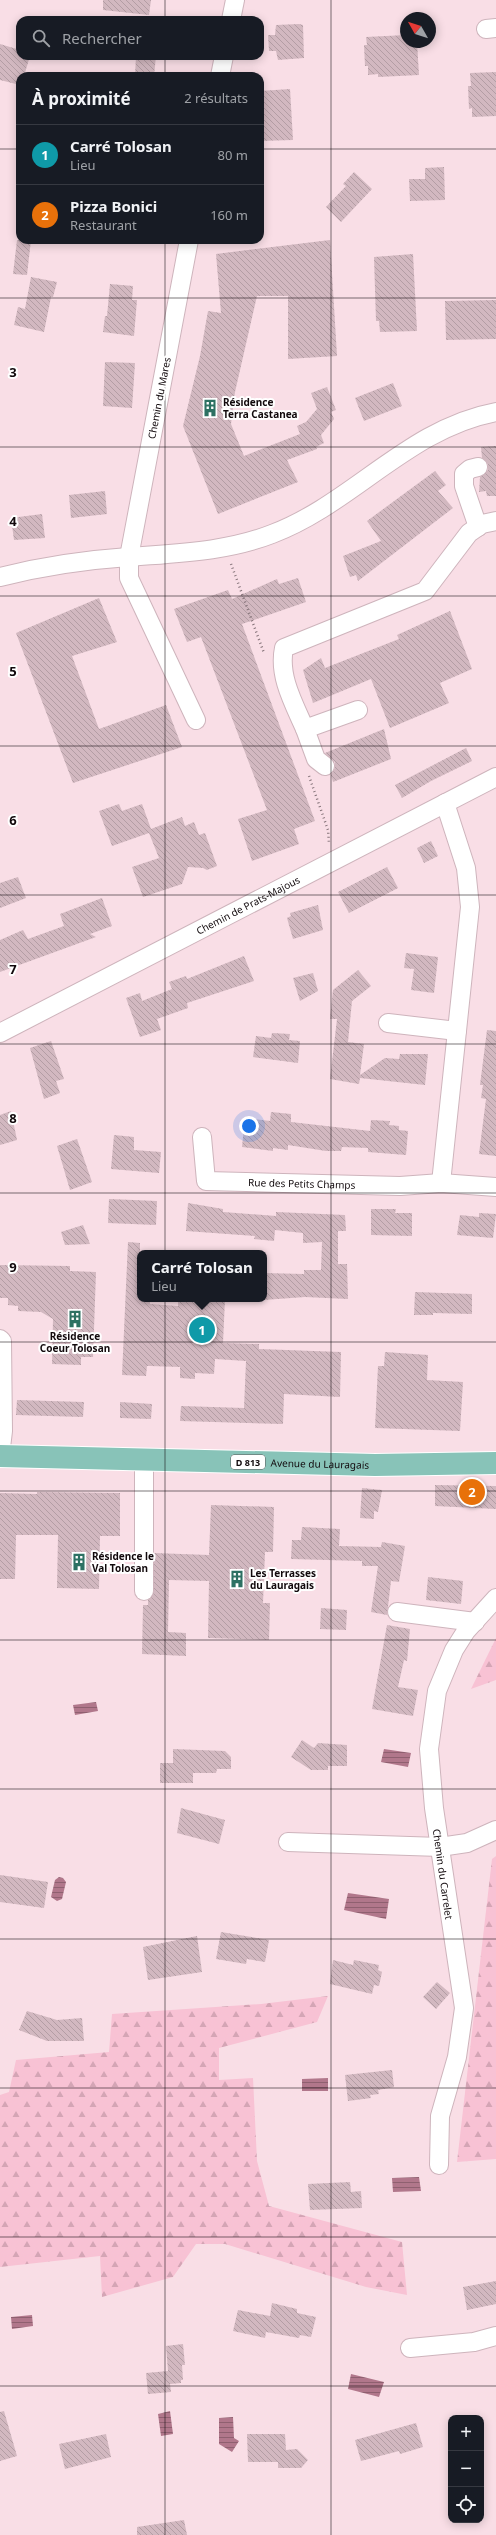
<!DOCTYPE html>
<html lang="fr">
<meta charset="utf-8">
<style>
:root{--surface:#171b24;--page:#242831;--text:#f1f3f6;--muted:#9ea1a6;--line:#363941;--accent:#ea580c}
body{margin:0;font-family:"Noto Sans",sans-serif;background:var(--page);color:var(--text)}
.controls{position:absolute;right:12px;bottom:12px;display:grid;overflow:hidden;border-radius:8px;box-shadow:0 2px 10px #0003}
.controls button{width:36px;height:36px;display:grid;place-items:center;padding:0;border:0;border-bottom:1px solid var(--line);background:var(--surface);color:var(--text);font:20px sans-serif}
.compass{position:absolute;left:400px;top:12px;width:36px;height:36px;border-radius:50%;background:var(--surface);box-shadow:0 2px 10px #0003;rotate:309deg}
.you{position:absolute;left:249px;top:1126px;width:14px;height:14px;margin:-10px;border:3px solid #fff;border-radius:50%;background:#1a73e8;box-shadow:0 0 0 6px #1a73e833}
.badge{display:grid;place-items:center;width:26px;height:26px;border-radius:50%;background:var(--accent);color:#fff;font-size:13px;font-weight:700}
.pin{position:absolute;translate:-50% -50%;border:2px solid #fff;box-shadow:0 1px 4px #0006}
.popup{position:absolute;left:137px;top:1250px;width:130px;height:52px;box-sizing:border-box;display:grid;place-content:center;border-radius:8px;background:var(--surface);filter:drop-shadow(0 1px 3px #0005);font-size:13px;white-space:nowrap;color:var(--muted)}
.popup b{font-size:15px;color:var(--text)}
.popup::after{content:'';position:absolute;left:50%;top:100%;margin-left:-8px;border:8px solid transparent;border-top-color:var(--surface)}
.list{margin:0;padding:0;list-style:none}
h2{display:flex;justify-content:space-between;align-items:center;height:52px;margin:0;padding:0 16px;font-size:17px}
h2 small{font-size:13px;font-weight:400;color:var(--muted)}
.list li{display:grid;grid-template-columns:26px 1fr auto;gap:12px;align-items:center;box-sizing:border-box;height:60px;padding:0 16px;border-top:1px solid var(--line)}
.list b{display:block;font-size:15px;white-space:nowrap}
.list p{margin:0;font-size:13px;white-space:nowrap;color:var(--muted)}
.list em{font-size:13px;font-style:normal;color:var(--muted)}
.icon{flex:none;width:22px;height:22px;fill:none;stroke:currentColor;stroke-width:2;stroke-linecap:round;stroke-linejoin:round}
.map{position:relative;flex:none;width:496px;height:2535px;overflow:hidden}
.search{position:absolute;background:var(--surface);box-shadow:0 2px 10px #0003;left:16px;top:16px;width:248px;height:44px;display:flex;align-items:center;gap:10px;box-sizing:border-box;padding:0 14px;border-radius:12px;color:var(--muted);font-size:15px}
.panel{position:absolute;background:var(--surface);box-shadow:0 2px 10px #0003;left:16px;top:72px;width:248px;height:172px;border-radius:12px}
.map>svg:first-child{display:block}
</style>
<div class="map">
<svg width="496" height="2535" viewBox="0 0 496 2535">
<defs>
<pattern id="forest-firs" width="22" height="20" patternUnits="userSpaceOnUse"><rect width="22" height="20" fill="#f8c2d4"/><path d="M5 1l3.5 6h-7zM16 11l3.5 6h-7z" fill="#d4a5b5"/></pattern>
<pattern id="water-rules" width="6" height="5" patternUnits="userSpaceOnUse"><rect width="6" height="5" fill="#b1778b"/><path d="M0 2.5h6" fill="none" stroke="#8f6070"/></pattern>
<pattern id="building-back-hatch" width="6" height="6" patternUnits="userSpaceOnUse"><rect width="6" height="6" fill="#d2b8c0"/><path d="M-1 5l2 2M0 0l6 6M5-1l2 2" fill="none" stroke="#b39da4"/></pattern>
</defs>
<rect width="100%" height="100%" fill="#f9dee6"/>
<!-- forest -->
<g fill="url(#forest-firs)">
<polygon points="496,1638 496,1680 471,1689"/>
<polygon points="496,1856 496,2159 457,2162 492,1859"/>
<polygon points="328,1996 317,2022 219,2048 219,2080 253,2078 257,2161 269,2206 402,2242 407,2295 366,2287 225,2244 196,2244 173,2277 102,2297 100,2256 0,2267 0,2095 9,2092 16,2060 109,2052 112,2014 261,2004"/>
</g>
<!-- water -->
<g fill="url(#water-rules)">
<polygon points="96,1702 98,1711 75,1715 73,1705"/>
<polygon points="384,1749 411,1753 408,1767 381,1762"/>
<polygon points="59,1877 63,1878 66,1882 62,1899 57,1901 51,1897 55,1880"/>
<polygon points="348,1893 389,1899 386,1919 344,1910"/>
<polygon points="328,2078 328,2091 302,2091 302,2079"/>
<polygon points="419,2177 421,2191 393,2192 392,2178"/>
<polygon points="32,2315 33,2326 12,2329 11,2317"/>
<polygon points="351,2374 384,2382 379,2397 348,2389"/>
<polygon points="170,2411 173,2434 161,2436 158,2414"/>
<polygon points="233,2417 234,2438 239,2441 232,2452 219,2444 219,2418"/>
</g>
<!-- building -->
<g fill="url(#building-back-hatch)">
<polygon points="103,0 151,0 149,15 103,10"/>
<polygon points="299,24 303,25 304,58 278,60 276,51 269,51 268,35 275,35 276,25"/>
<polygon points="406,35 406,42 417,42 419,75 378,77 378,74 368,75 368,66 365,66 364,45 367,45 366,37"/>
<polygon points="0,44 20,50 20,56 30,56 24,76 20,76 20,85 0,80"/>
<polygon points="136,56 156,56 154,76 135,76"/>
<polygon points="496,72 496,116 472,117 472,108 469,109 468,86 471,86 470,73"/>
<polygon points="290,89 293,140 260,141 260,91"/>
<polygon points="444,167 445,200 410,201 409,179 425,179 425,168"/>
<polygon points="354,172 372,189 341,222 326,207 346,186 343,184"/>
<polygon points="17,240 31,240 27,275 13,274"/>
<polygon points="330,240 337,356 288,359 288,296 257,296 235,392 231,424 244,456 300,434 297,426 306,422 317,409 311,393 327,387 336,410 331,412 334,419 321,435 324,443 316,447 317,449 287,460 298,482 218,514 183,426 200,356 208,311 221,313 216,254"/>
<polygon points="413,254 417,331 380,332 379,321 376,321 374,257"/>
<polygon points="31,277 57,282 53,297 51,297 44,332 14,325 18,307 25,309"/>
<polygon points="110,284 133,286 132,300 137,300 134,336 103,332 105,316 107,316"/>
<polygon points="496,300 496,339 446,340 445,301"/>
<polygon points="105,362 135,363 132,408 103,406"/>
<polygon points="393,383 402,406 364,421 355,398"/>
<polygon points="496,446 496,496 487,496 486,491 479,492 480,477 488,470 488,464 482,458 481,447"/>
<polygon points="435,471 446,485 438,491 453,508 358,581 356,575 350,577 343,556 381,541 367,521"/>
<polygon points="105,491 107,514 71,518 69,495"/>
<polygon points="42,514 45,538 14,540 11,518"/>
<polygon points="298,578 306,602 242,624 315,821 294,829 299,844 252,861 238,819 267,810 201,637 187,642 174,609 228,590 232,599 277,579 279,584"/>
<polygon points="99,598 117,642 72,656 99,729 166,705 182,747 73,783 16,633"/>
<polygon points="450,611 472,669 440,683 449,703 390,728 371,679 313,703 303,670 321,658 325,668 399,639 397,635"/>
<polygon points="384,729 391,759 333,782 331,775 335,768 335,762 325,753"/>
<polygon points="466,748 472,761 431,781 402,798 395,785"/>
<polygon points="119,804 122,811 142,804 151,829 182,817 185,826 194,822 199,835 205,833 217,866 207,870 203,868 188,867 182,884 143,897 132,867 159,858 149,833 112,846 99,811"/>
<polygon points="431,841 438,856 424,863 417,848"/>
<polygon points="387,867 398,888 349,913 338,892"/>
<polygon points="18,877 26,898 0,908 0,883"/>
<polygon points="102,898 112,926 90,934 96,937 0,972 0,940 23,930 28,939 64,926 60,914"/>
<polygon points="318,905 323,930 293,939 287,918 291,916 290,913"/>
<polygon points="406,953 438,957 434,993 411,990 414,969 404,968"/>
<polygon points="244,956 254,981 187,1003 188,1008 157,1019 161,1030 140,1037 126,998 140,993 142,1001 172,989 169,982 186,976 187,979"/>
<polygon points="358,970 371,986 352,1001 348,1042 364,1044 360,1075 385,1058 399,1059 400,1054 428,1054 425,1085 360,1078 359,1084 330,1079 337,1019 330,1019 333,990"/>
<polygon points="313,973 318,991 300,1001 293,978"/>
<polygon points="487,1030 496,1031 496,1156 479,1154 486,1099 481,1098 483,1085 480,1085"/>
<polygon points="272,1033 290,1034 289,1040 300,1041 298,1063 253,1057 256,1036 271,1038"/>
<polygon points="51,1041 64,1079 56,1081 60,1093 44,1099 30,1048"/>
<polygon points="11,1111 17,1140 0,1145 0,1115"/>
<polygon points="271,1112 291,1114 291,1122 370,1131 371,1120 390,1121 389,1125 399,1126 399,1130 408,1131 406,1155 368,1152 368,1148 342,1147 341,1151 326,1151 288,1145 288,1150 273,1148 273,1151 242,1147 245,1118 270,1121"/>
<polygon points="114,1135 134,1137 134,1150 161,1152 159,1173 111,1169"/>
<polygon points="77,1139 92,1182 70,1190 57,1146"/>
<polygon points="109,1199 157,1201 156,1225 108,1223"/>
<polygon points="188,1203 223,1209 223,1212 276,1216 276,1212 345,1215 346,1231 338,1231 338,1264 347,1264 348,1299 305,1297 264,1300 264,1273 304,1274 304,1270 321,1270 322,1242 303,1243 303,1233 275,1230 274,1241 254,1239 255,1236 186,1231"/>
<polygon points="371,1209 396,1209 395,1213 412,1213 412,1236 371,1235"/>
<polygon points="479,1213 496,1214 493,1238 457,1235 460,1215 479,1217"/>
<polygon points="83,1225 90,1244 65,1245 61,1232"/>
<polygon points="128,1242 140,1243 140,1299 150,1299 150,1304 178,1306 178,1299 225,1299 223,1343 259,1344 259,1349 341,1352 340,1397 284,1394 283,1424 180,1421 181,1406 244,1408 246,1361 215,1359 214,1374 195,1373 195,1379 180,1378 180,1367 150,1366 147,1366 146,1376 122,1375"/>
<polygon points="0,1265 70,1266 70,1271 96,1272 93,1357 81,1357 81,1365 52,1364 53,1319 41,1312 18,1311 18,1306 8,1305 8,1298 0,1298"/>
<polygon points="415,1292 472,1294 472,1314 433,1313 433,1315 414,1315"/>
<polygon points="385,1352 428,1355 427,1380 463,1382 460,1431 375,1428 378,1366 384,1366"/>
<polygon points="17,1400 84,1402 83,1417 16,1415"/>
<polygon points="120,1402 152,1404 151,1419 120,1418"/>
<polygon points="435,1485 496,1486 496,1509 435,1506"/>
<polygon points="362,1488 382,1490 378,1512 374,1511 374,1519 360,1518"/>
<polygon points="37,1492 120,1493 120,1536 100,1536 99,1589 57,1588 58,1535 16,1535 15,1579 0,1579 0,1493 37,1494"/>
<polygon points="211,1505 274,1507 273,1552 265,1552 263,1603 270,1603 269,1640 208,1638 209,1581 169,1580 168,1632 186,1633 186,1656 142,1654 143,1605 148,1605 148,1600 154,1591 154,1553 209,1555"/>
<polygon points="302,1527 340,1529 339,1546 381,1547 382,1542 405,1546 399,1582 391,1581 387,1615 371,1612 378,1566 362,1566 362,1561 291,1559 292,1540 301,1540"/>
<polygon points="428,1577 463,1581 461,1604 426,1600"/>
<polygon points="321,1608 347,1610 346,1630 320,1629"/>
<polygon points="387,1625 410,1629 407,1661 404,1660 398,1687 418,1690 413,1716 372,1709"/>
<polygon points="302,1740 314,1748 318,1743 347,1745 347,1766 328,1766 328,1770 311,1770 291,1757"/>
<polygon points="173,1749 225,1751 231,1757 231,1769 217,1769 216,1773 193,1773 193,1783 160,1783 160,1763 173,1763"/>
<polygon points="181,1808 225,1820 219,1844 177,1833"/>
<polygon points="0,1875 48,1882 44,1908 0,1902"/>
<polygon points="221,1932 269,1940 265,1962 247,1959 246,1964 216,1959"/>
<polygon points="197,1936 202,1972 148,1980 143,1947"/>
<polygon points="333,1960 353,1965 354,1960 379,1965 378,1970 382,1972 379,1986 374,1985 372,1994 330,1984"/>
<polygon points="437,1982 450,1993 436,2009 423,1997"/>
<polygon points="27,2011 57,2020 82,2018 84,2041 47,2041 19,2030"/>
<polygon points="392,2070 394,2087 378,2090 379,2094 370,2095 371,2098 348,2101 345,2075"/>
<polygon points="350,2182 351,2192 361,2191 362,2208 310,2210 308,2184"/>
<polygon points="496,2281 496,2304 467,2310 463,2287"/>
<polygon points="272,2303 297,2309 297,2313 316,2317 311,2337 300,2335 299,2338 266,2332 265,2338 233,2331 238,2310 270,2316"/>
<polygon points="183,2344 185,2365 182,2365 183,2380 181,2380 181,2383 170,2384 171,2392 148,2394 146,2373 168,2371 166,2346"/>
<polygon points="4,2411 17,2456 0,2461 0,2412"/>
<polygon points="416,2423 423,2447 400,2454 399,2451 361,2461 355,2440"/>
<polygon points="106,2434 111,2457 65,2469 59,2444"/>
<polygon points="247,2434 285,2434 286,2450 297,2449 308,2460 301,2468 278,2468 278,2462 248,2462"/>
<polygon points="184,2520 187,2535 137,2535 137,2527"/>
</g>
<g fill="none" stroke-linecap="round" stroke-linejoin="round">
<!-- minor casing -->
<g stroke="#ceb4bc" stroke-width="20">
<g id="minor">
<polyline points="231,20 235,0"/>
<polyline points="486,29 496,28"/>
<polyline points="220,76 224,56"/>
<polyline points="189,240 129,557 129,578 196,720"/>
<polyline points="478,527 464,486 464,474 470,469 478,467"/>
<path d="M0 577C43 566 85 560 128 557 177 553 226 552 272 534 352 504 409 428 496 412"/>
<path d="M358 710 305 729C294 704 278 676 284 648L425 591 469 533 482 524 496 521"/>
<polyline points="305,729 316,759 325,766"/>
<polyline points="388,1023 457,1031"/>
<path id="s1" d="M0 1033 496 777"/>
<path id="s2" d="M202 1137 206 1181 400 1186 441 1183 496 1187"/>
<polyline points="441,1183 470,907 466,868 445,803"/>
<polyline points="0,1339 2,1341 3,1431 0,1456"/>
<polyline points="144,1460 144,1591"/>
<polyline points="397,1612 475,1622"/>
<polyline points="288,1842 440,1847 467,1843 496,1830"/>
<polyline points="439,2165 440,2116 457,2057 464,2008 434,1808 429,1749 437,1691 454,1650 466,1631 496,1598"/>
<polyline points="410,2348 474,2342 496,2336"/>
</g>
</g>
<!-- major casing -->
<g stroke="#fff" stroke-width="24">
<g id="major">
<path id="s3" d="M0 1456 375 1465 496 1463"/>
</g>
</g>
<!-- path -->
<g stroke="#87757b" stroke-width="2.5" stroke-dasharray="1 3" stroke-linecap="butt">
<polyline points="231,564 264,653"/>
<polyline points="309,776 328,830 329,843"/>
</g>
<!-- minor -->
<use href="#minor" stroke="#fff" stroke-width="18"/>
<!-- major -->
<use href="#major" stroke="#88c3b8" stroke-width="22"/>
</g>
<!-- grid -->
<path fill="none" stroke="#11090c" stroke-width="1" stroke-opacity="0.55" d="M165 0V20M331 0V2535M165 56V76M0 149H20M260 149H496M165 240V2535M0 298H496M0 447H496M0 596H496M0 746H496M0 895H496M0 1044H496M0 1193H496M0 1342H496M0 1491H496M0 1640H496M0 1789H496M0 1939H496M0 2088H496M0 2237H496M0 2386H496"/>
<!-- icons -->
<defs>
<g id="building-bare" transform="scale(1.38)"><path d="M-4-6H4V6H1V3H-1V6H-4ZM-2.5-4.3h1.7v1.8h-1.7ZM.8-4.3h1.7v1.8H.8ZM-2.5-1h1.7V.8h-1.7ZM.8-1h1.7V.8H.8Z" fill="#2d7163" stroke="#fff" stroke-width="2.5" paint-order="stroke"/></g>
</defs>
<g fill-rule="evenodd">
<use href="#building-bare" x="210" y="408"/>
<use href="#building-bare" x="75" y="1319"/>
<use href="#building-bare" x="79" y="1562"/>
<use href="#building-bare" x="237" y="1579"/>
</g>
<g text-anchor="middle" dominant-baseline="central" stroke-width="4" stroke-linejoin="round" paint-order="stroke">
<!-- shield labels -->
<rect fill="#fff" stroke="#585355" stroke-width="1" x="231" y="1455" width="34" height="14" rx="3"/>
<g font-size="9" font-weight="bold" fill="#11090c">
<text x="248" y="1462">D 813</text>
</g>
<!-- street labels -->
<g font-size="10" fill="#11090c" stroke="#fff">
<text transform="translate(159 398) rotate(-79)">Chemin du Mares</text>
<text stroke="none"><textPath href="#s1" startOffset="279">Chemin de Prats-Majous</textPath></text>
<text stroke="none"><textPath href="#s2" startOffset="140">Rue des Petits Champs</textPath></text>
<text stroke="none"><textPath href="#s3" startOffset="320">Avenue du Lauragais</textPath></text>
<text transform="translate(443 1874) rotate(82)">Chemin du Carrelet</text>
</g>
<!-- poi labels -->
<g font-size="10" font-weight="bold" fill="#11090c" stroke="#fff" text-anchor="start">
<text x="223" y="402">Résidence<tspan x="223" dy="12">Terra Castanea</tspan></text>
<text x="75" y="1336" text-anchor="middle">Résidence<tspan x="75" dy="12">Coeur Tolosan</tspan></text>
<text x="92" y="1556">Résidence le<tspan x="92" dy="12">Val Tolosan</tspan></text>
<text x="250" y="1573">Les Terrasses<tspan x="250" dy="12">du Lauragais</tspan></text>
</g>
</g>
<g font-size="13" text-anchor="middle" font-weight="bold" fill="#11090c" stroke="#fff" stroke-width="4" stroke-linejoin="round" paint-order="stroke">
<text x="13" y="377">3</text>
<text x="13" y="526">4</text>
<text x="13" y="676">5</text>
<text x="13" y="825">6</text>
<text x="13" y="974">7</text>
<text x="13" y="1123">8</text>
<text x="13" y="1272">9</text>
</g>
</svg>
<div class="controls">
<button>+</button>
<button>−</button>
<button><svg class="icon" aria-label="locate" viewBox="0 0 24 24"><circle cx="12" cy="12" r="6"/><path d="M12 2v4M12 18v4M2 12h4M18 12h4"/></svg></button>
</div>
<svg class="compass" viewBox="-18 -18 36 36"><path d="M0-13l5 13h-10z" fill="#e53935"/><path d="M0 13l5-13h-10z" fill="#9ea1a6"/></svg>
<div class="you"></div>
<div class="pin badge" style="left:202px;top:1330px;background:#0f9aa8">1</div>
<div class="popup"><b>Carré Tolosan</b>Lieu</div>
<div class="pin badge" style="left:472px;top:1492px;background:#e8710a">2</div>
<div class="search"><svg class="icon" aria-label="search" viewBox="0 0 24 24"><circle cx="10" cy="10" r="6"/><path d="M15 15l6 6"/></svg>Rechercher</div>
<section class="panel">
<h2>À proximité<small>2 résultats</small></h2>
<ul class="list">
<li><span class="badge" style="background:#0f9aa8">1</span><div><b>Carré Tolosan</b><p>Lieu</p></div><em>80 m</em></li>
<li><span class="badge" style="background:#e8710a">2</span><div><b>Pizza Bonici</b><p>Restaurant</p></div><em>160 m</em></li>
</ul>
</section>
</div>
